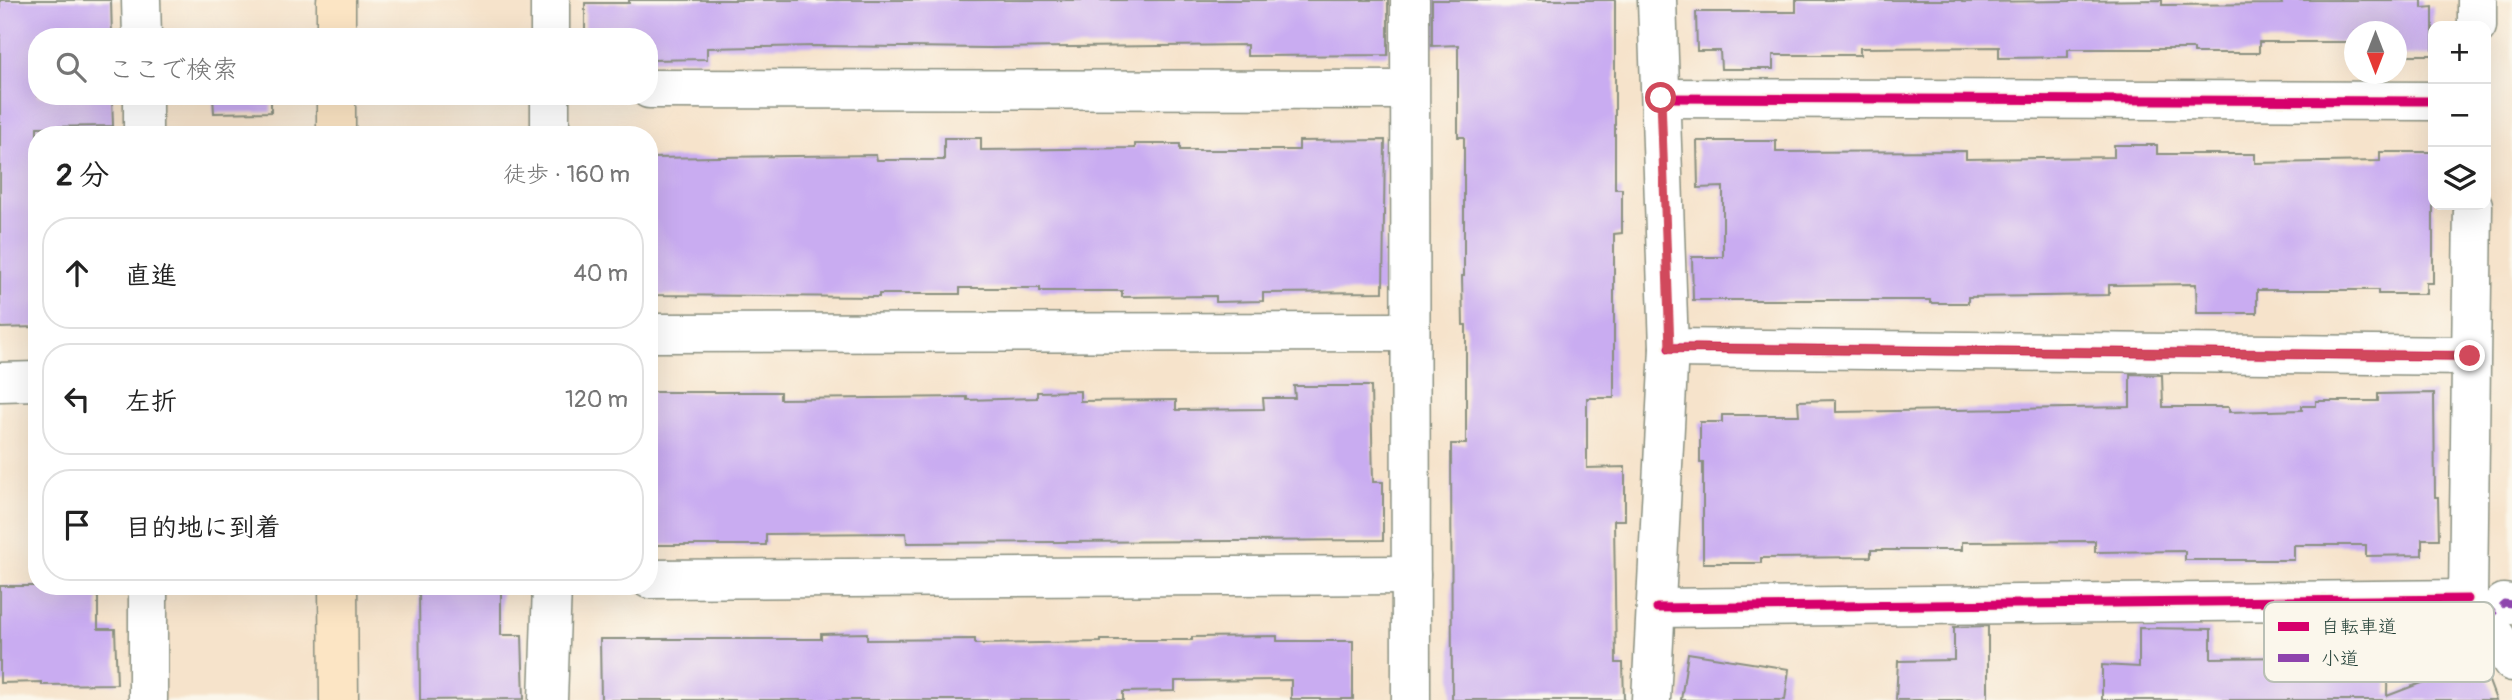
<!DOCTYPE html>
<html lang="ja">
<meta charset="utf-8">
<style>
:root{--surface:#fff;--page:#f6f6f6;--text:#222;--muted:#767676;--line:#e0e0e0}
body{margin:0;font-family:Pangolin,"Klee One",sans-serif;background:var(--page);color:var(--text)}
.controls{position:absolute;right:21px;top:21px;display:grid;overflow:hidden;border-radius:14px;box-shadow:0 7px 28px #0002}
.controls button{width:63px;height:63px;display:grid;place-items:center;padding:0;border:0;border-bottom:2px solid var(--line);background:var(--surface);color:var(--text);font:35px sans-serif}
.compass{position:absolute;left:2344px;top:21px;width:63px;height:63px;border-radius:50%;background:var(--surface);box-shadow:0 7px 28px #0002;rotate:180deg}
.stop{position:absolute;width:21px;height:21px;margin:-16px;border:5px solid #d1495b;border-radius:50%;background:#fff}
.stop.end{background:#d1495b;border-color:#fff;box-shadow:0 2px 7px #0008}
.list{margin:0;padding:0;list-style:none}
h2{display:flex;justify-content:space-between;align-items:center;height:91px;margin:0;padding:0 28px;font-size:30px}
h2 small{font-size:23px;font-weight:400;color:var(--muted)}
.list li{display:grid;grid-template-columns:46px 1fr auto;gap:21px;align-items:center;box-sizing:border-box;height:112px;margin:0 14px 14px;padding:0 14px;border:2px solid var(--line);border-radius:28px}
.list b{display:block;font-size:26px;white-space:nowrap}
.list em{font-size:23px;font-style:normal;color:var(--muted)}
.icon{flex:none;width:38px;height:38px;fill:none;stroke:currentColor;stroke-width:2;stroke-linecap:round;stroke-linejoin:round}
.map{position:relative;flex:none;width:2512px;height:700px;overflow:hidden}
.search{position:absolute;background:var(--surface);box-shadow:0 7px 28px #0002;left:28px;top:28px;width:630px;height:77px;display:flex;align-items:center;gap:18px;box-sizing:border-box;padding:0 24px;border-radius:28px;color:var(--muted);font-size:26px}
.panel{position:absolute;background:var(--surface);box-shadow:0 7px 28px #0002;left:28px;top:126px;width:630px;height:469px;border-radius:28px}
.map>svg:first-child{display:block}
</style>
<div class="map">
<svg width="2512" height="700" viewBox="0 0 2512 700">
<rect width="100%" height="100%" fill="#fbf7ec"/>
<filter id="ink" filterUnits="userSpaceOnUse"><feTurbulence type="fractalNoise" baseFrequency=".0143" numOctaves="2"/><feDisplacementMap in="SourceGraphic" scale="14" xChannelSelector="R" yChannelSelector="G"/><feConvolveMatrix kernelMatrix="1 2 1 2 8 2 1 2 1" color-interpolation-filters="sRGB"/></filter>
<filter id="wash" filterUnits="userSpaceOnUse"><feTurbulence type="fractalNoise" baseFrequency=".00686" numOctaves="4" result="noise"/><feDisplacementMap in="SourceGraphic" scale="28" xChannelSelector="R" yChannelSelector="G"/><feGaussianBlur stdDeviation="1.57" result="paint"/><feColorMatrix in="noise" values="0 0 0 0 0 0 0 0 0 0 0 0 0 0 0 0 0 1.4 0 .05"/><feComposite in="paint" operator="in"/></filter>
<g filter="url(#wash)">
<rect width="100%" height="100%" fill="#f6e3cb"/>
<g id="blocks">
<!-- building -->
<g fill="#c9acf1">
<polygon points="0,0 111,0 112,37 37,37 37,96 112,96 113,126 37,127 37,327 0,328"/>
<polygon points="629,0 1388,0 1388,55 1247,56 1247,45 990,48 815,46 707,48 707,59 649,60 649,37 585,37 585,3 629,3"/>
<polygon points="1432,0 1615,0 1615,189 1622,189 1622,233 1614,234 1614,398 1587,398 1587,468 1625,467 1625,520 1614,520 1616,663 1623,663 1624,700 1452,700 1451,444 1466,444 1466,325 1463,325 1462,276 1464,276 1464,137 1458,137 1458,45 1432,46"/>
<polygon points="1796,0 1962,0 1962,2 2162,0 2162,5 2282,4 2281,0 2422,0 2422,8 2433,7 2433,55 2397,55 2397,32 2355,32 2355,42 2259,42 2259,53 2194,53 2194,49 2068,49 2068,57 1999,58 1999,47 1860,48 1860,55 1773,55 1773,69 1721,69 1720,51 1697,51 1696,12 1796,12"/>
<polygon points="213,96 271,96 271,112 214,113"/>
<polygon points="944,138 981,138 981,150 1135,148 1135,144 1180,144 1180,150 1299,150 1299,141 1385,140 1383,292 1263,293 1263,301 1216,302 1216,296 1122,297 1122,291 1040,291 1040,288 960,288 960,294 879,294 879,297 649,295 649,158 876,155 877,160 944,160"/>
<polygon points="1697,141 1776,141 1776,152 1966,151 1966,159 2114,157 2114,145 2157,145 2157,154 2255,154 2255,163 2380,161 2380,152 2433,152 2433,283 2426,283 2426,294 2378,294 2378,290 2257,290 2257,313 2197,313 2196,284 2109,285 2109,295 1968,297 1968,303 1930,303 1930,300 1693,300 1692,257 1723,257 1723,187 1698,188"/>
<polygon points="2130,374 2162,375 2163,407 2229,407 2229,412 2302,410 2302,406 2316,406 2316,401 2378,401 2378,394 2434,393 2435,497 2438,497 2439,539 2422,539 2422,555 2366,556 2366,545 2294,545 2294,560 2185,560 2185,551 2095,552 2095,541 1962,542 1962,550 1871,550 1871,557 1761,558 1761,563 1703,563 1703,463 1700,463 1700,422 1722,422 1722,415 1799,415 1798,401 1836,400 1836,412 2130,407"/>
<polygon points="1294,386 1371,386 1373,482 1383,482 1383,540 907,543 906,533 766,534 766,545 649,545 649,392 780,392 780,399 967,397 967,400 1037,398 1037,392 1080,391 1080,401 1176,400 1176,410 1264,409 1263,398 1295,398"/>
<polygon points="0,586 98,586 98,629 115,629 117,684 42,685 42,682 0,683"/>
<polygon points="419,586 501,586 501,635 522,635 524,699 420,700"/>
<polygon points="1988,626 1988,700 1896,700 1898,661 1954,660 1954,627"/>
<polygon points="2139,628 2211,629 2211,658 2294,657 2294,642 2388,643 2387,696 2481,660 2496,700 2102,700 2102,665 2139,667"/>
<polygon points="867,633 867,640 975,639 975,644 1101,642 1101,640 1192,640 1192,637 1277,636 1277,641 1353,641 1353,699 1291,699 1291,680 1175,681 1175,691 1123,692 1123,700 601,700 600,639 821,639 821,634"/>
<polygon points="1688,653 1789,669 1785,700 1681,700"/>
</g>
</g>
</g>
<g filter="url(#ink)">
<use href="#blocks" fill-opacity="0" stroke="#8a9080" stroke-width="2"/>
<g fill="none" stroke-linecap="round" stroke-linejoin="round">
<!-- street casing -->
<g stroke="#8a9080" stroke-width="41">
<g id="street">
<polyline points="141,0 142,37"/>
<polyline points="550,0 550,37"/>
<polyline points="1410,0 1411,700"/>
<polyline points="2477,26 2477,0"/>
<polyline points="649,89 1409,90"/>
<polyline points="143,96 143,135"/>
<polyline points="550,96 550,135"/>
<polyline points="1661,98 2433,101"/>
<polyline points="2473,205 2468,599 2485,620 2512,662"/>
<polyline points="649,333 1410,332"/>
<polyline points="1669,348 2470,356"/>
<polyline points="0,382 37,381"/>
<polyline points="649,579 1411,575"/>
<polyline points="148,586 148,700"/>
<polyline points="1657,608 2468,599"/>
<polyline points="2485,620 2504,603 2512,604"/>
<polyline points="548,700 552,586"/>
<polyline points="1651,700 1669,348 1657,0"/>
</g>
</g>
<!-- secondary casing -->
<g stroke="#8a9080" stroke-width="41">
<g id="secondary">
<polyline points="336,0 336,37"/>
<polyline points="336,96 336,135"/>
<polyline points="338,586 339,700"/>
</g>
</g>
<!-- street -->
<use href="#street" stroke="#fff" stroke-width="38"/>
<!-- secondary -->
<use href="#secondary" stroke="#fce5c4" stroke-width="38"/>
<!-- quiet -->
<polyline stroke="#8e44ad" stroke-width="7" stroke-dasharray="14 7" stroke-linecap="butt" points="2485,620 2504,603 2512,604"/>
<!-- cycleway casing -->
<g stroke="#fbf7ec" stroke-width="13">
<g id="cycleway">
<polyline points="1661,98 2433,101"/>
<polyline points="1669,348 2470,356"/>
<polyline points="1657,608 2468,599"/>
</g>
</g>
<!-- cycleway -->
<use href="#cycleway" stroke="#d6006c" stroke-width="9"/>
</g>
</g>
<g fill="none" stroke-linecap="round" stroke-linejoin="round" filter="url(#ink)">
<!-- route -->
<polyline stroke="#d1495b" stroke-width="9" points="1661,98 1670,348 2470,356"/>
</g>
<!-- legend -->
<rect x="2264" y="602" width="230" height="80" rx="10" fill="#fbf7ec" stroke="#b9bfb5" stroke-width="2"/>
<rect x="2278" y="622" width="31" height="9" fill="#d6006c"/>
<rect x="2278" y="654" width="31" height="8" fill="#8e44ad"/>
<g font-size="19" fill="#1f3d34">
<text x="2321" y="633">自転車道</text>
<text x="2321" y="665">小道</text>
</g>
</svg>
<div class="controls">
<button>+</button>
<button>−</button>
<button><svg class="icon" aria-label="layers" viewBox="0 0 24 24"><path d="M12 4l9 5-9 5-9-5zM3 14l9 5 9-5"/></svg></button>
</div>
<svg class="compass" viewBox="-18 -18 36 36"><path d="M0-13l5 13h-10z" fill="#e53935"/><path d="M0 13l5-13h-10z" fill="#767676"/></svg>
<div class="stop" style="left:1661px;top:98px"></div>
<div class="stop end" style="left:2470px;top:356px"></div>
<div class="search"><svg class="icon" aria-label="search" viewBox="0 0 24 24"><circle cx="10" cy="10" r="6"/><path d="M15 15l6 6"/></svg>ここで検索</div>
<section class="panel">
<h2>2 分<small>徒歩 · 160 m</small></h2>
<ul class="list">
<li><svg class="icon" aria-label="ahead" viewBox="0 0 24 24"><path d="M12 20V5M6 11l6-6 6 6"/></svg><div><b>直進</b></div><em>40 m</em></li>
<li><svg class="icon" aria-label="left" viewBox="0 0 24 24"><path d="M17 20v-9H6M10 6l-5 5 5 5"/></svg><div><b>左折</b></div><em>120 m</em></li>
<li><svg class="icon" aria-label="arrive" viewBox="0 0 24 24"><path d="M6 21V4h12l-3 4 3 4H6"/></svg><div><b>目的地に到着</b></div></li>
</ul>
</section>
</div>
